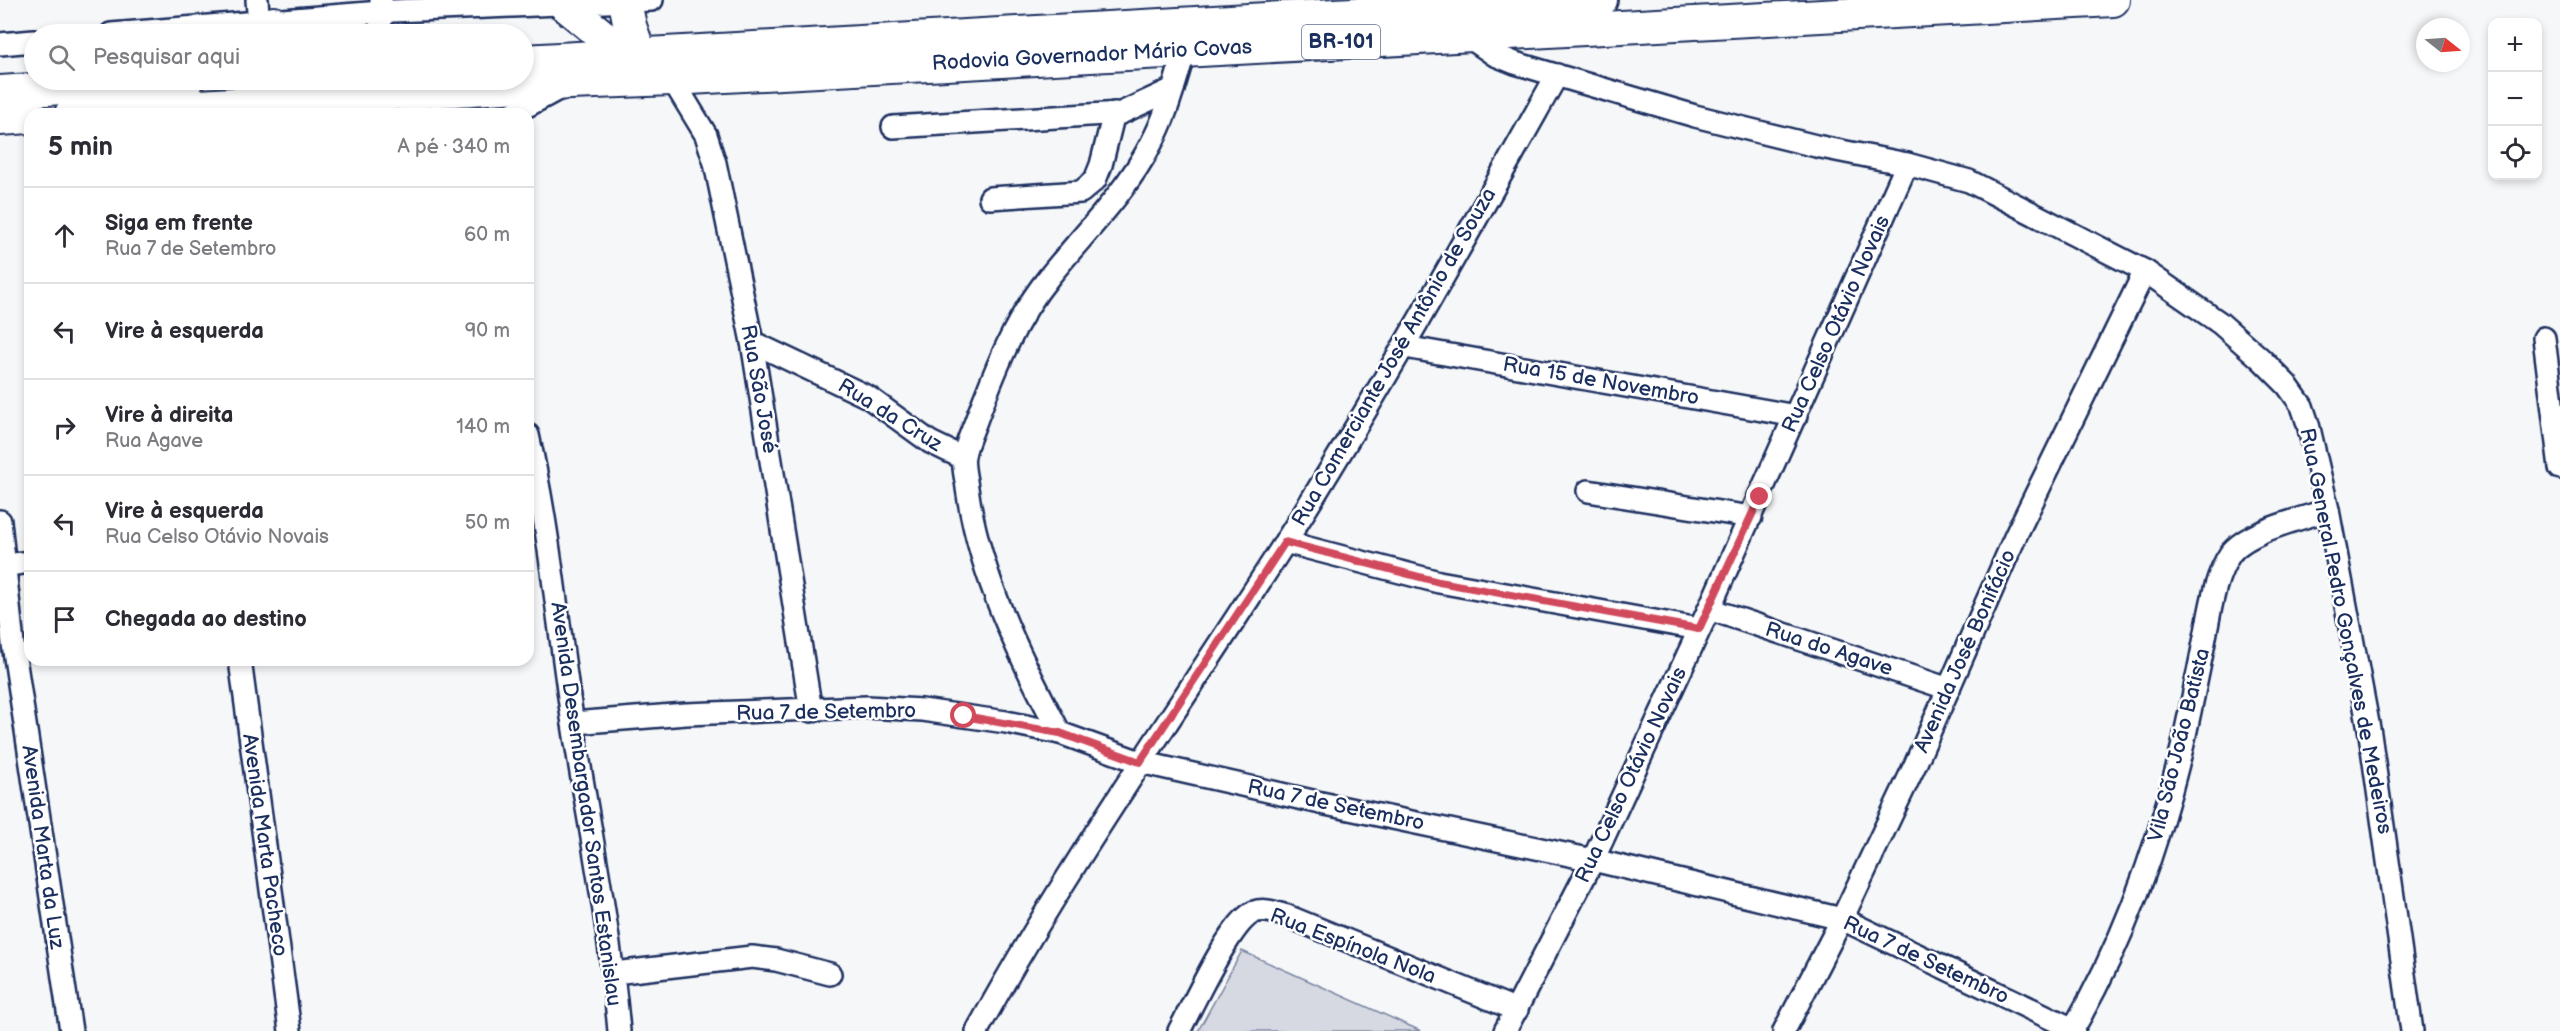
<!DOCTYPE html>
<html lang="pt">
<meta charset="utf-8">
<style>
:root{--surface:#fff;--page:#f2f2f3;--text:#2b2b33;--muted:#7c7c81;--line:#e1e1e2}
body{margin:0;font-family:"Balsamiq Sans",sans-serif;background:var(--page);color:var(--text)}
.controls{position:absolute;right:18px;top:18px;display:grid;overflow:hidden;border-radius:12px;box-shadow:0 3px 9px #0003}
.controls button{width:54px;height:54px;display:grid;place-items:center;padding:0;border:0;border-bottom:2px solid var(--line);background:var(--surface);color:var(--text);font:30px sans-serif}
.compass{position:absolute;left:2416px;top:18px;width:54px;height:54px;border-radius:50%;background:var(--surface);box-shadow:0 3px 9px #0003;rotate:107deg}
.stop{position:absolute;width:18px;height:18px;margin:-14px;border:4px solid #d1495b;border-radius:50%;background:#fff}
.stop.end{background:#d1495b;border-color:#fff;box-shadow:0 2px 6px #0008}
.list{margin:0;padding:0;list-style:none}
h2{display:flex;justify-content:space-between;align-items:center;height:78px;margin:0;padding:0 24px;font-size:26px}
h2 small{font-size:20px;font-weight:400;color:var(--muted)}
.list li{display:grid;grid-template-columns:39px 1fr auto;gap:18px;align-items:center;box-sizing:border-box;height:96px;padding:0 24px;border-top:2px solid var(--line)}
.list b{display:block;font-size:22px;white-space:nowrap}
.list p{margin:0;font-size:20px;white-space:nowrap;color:var(--muted)}
.list em{font-size:20px;font-style:normal;color:var(--muted)}
.icon{flex:none;width:33px;height:33px;fill:none;stroke:currentColor;stroke-width:2;stroke-linecap:round;stroke-linejoin:round}
.map{position:relative;flex:none;width:2560px;height:1031px;overflow:hidden}
.search{position:absolute;background:var(--surface);box-shadow:0 3px 9px #0003;left:24px;top:24px;width:510px;height:66px;display:flex;align-items:center;gap:15px;box-sizing:border-box;padding:0 21px;border-radius:33px;color:var(--muted);font-size:22px}
.panel{position:absolute;background:var(--surface);box-shadow:0 3px 9px #0003;left:24px;top:108px;width:510px;height:558px;border-radius:18px}
.map>svg:first-child{display:block}
</style>
<div class="map">
<svg width="2560" height="1031" viewBox="0 0 2560 1031">
<rect width="100%" height="100%" fill="#f6f7f9"/>
<filter id="ink" filterUnits="userSpaceOnUse"><feTurbulence type="fractalNoise" baseFrequency=".0167" numOctaves="2"/><feDisplacementMap in="SourceGraphic" scale="12" xChannelSelector="R" yChannelSelector="G"/><feConvolveMatrix kernelMatrix="1 2 1 2 8 2 1 2 1" color-interpolation-filters="sRGB"/></filter>
<g filter="url(#ink)">
<!-- pitch -->
<polygon fill="#d6d9e2" stroke="#7884a0" stroke-width="1.5" points="1242,951 1421,1031 1198,1031"/>
<g fill="none" stroke-linecap="round" stroke-linejoin="round">
<!-- minor casing -->
<g stroke="#1b2f5e" stroke-width="26">
<g id="minor">
<polyline points="257,0 259,24"/>
<polyline points="111,34 393,11 652,0"/>
<polyline points="379,34 382,13 381,0"/>
<polyline points="1466,35 1495,55 1515,63 1695,116 1816,146 1907,164 1969,181 2145,271 2220,323 2261,359 2287,385 2302,406 2308,424 2328,510 2370,734 2412,1031"/>
<polyline points="0,44 34,41"/>
<polyline points="672,79 706,135 715,163 752,342 811,711"/>
<polyline points="399,94 419,114"/>
<polyline points="512,114 562,87"/>
<polyline points="893,127 1121,113 1173,89"/>
<polyline points="990,198 1081,192 1095,180 1101,165 1114,113"/>
<polyline points="2544,338 2560,468"/>
<polyline points="752,342 868,397 930,442 963,458"/>
<polyline points="1405,347 1796,416"/>
<path d="M528 435C550 530 558 628 573 724 589 826 610 928 619 1031"/>
<polyline points="1588,491 1751,517"/>
<polyline points="0,521 13,644 71,1031"/>
<polyline points="1285,542 1439,582 1699,629"/>
<polyline points="0,566 30,562"/>
<polyline points="1709,609 1949,689"/>
<polyline points="240,660 290,1031"/>
<polyline points="573,723 686,714 867,707 922,710 1006,722 1060,733 1140,762 1321,803 1593,860 1842,919 2073,1029"/>
<path d="M1060 733C1019 656 979 574 967 488 966 478 962 465 964 456 966 443 973 430 977 418 996 368 1015 319 1049 277 1084 233 1125 194 1151 144 1167 115 1175 82 1185 50"/>
<polyline points="614,973 752,957 776,960 830,974"/>
<path d="M977 1031C1070 861 1182 704 1286 541 1382 389 1469 232 1557 75"/>
<path d="M1179 1031C1193 1005 1230 922 1254 912 1265 908 1276 913 1287 916L1517 1010"/>
<polyline points="1505,1031 1593,860 1709,609 1907,164"/>
<polyline points="1784,1031 1842,919 1915,765 2016,535 2145,271"/>
<path d="M2072 1031C2124 942 2159 844 2183 744 2191 707 2199 669 2206 632 2211 606 2215 577 2230 554 2247 531 2301 519 2328 510"/>
</g>
</g>
<!-- highway casing -->
<g stroke="#1b2f5e" stroke-width="36">
<g id="highway">
<polyline points="625,2 630,26 640,55"/>
<polyline points="565,5 626,55"/>
<polyline points="274,23 276,34"/>
<polyline points="524,61 1601,0"/>
<polyline points="0,92 187,80"/>
<polyline points="71,114 570,83 672,79 2113,0"/>
<polyline points="0,119 30,117"/>
</g>
</g>
<!-- minor -->
<use href="#minor" stroke="#fff" stroke-width="21"/>
<!-- highway -->
<use href="#highway" stroke="#fff" stroke-width="32"/>
</g>
</g>
<g fill="none" stroke-linecap="round" stroke-linejoin="round" filter="url(#ink)">
<!-- route -->
<polyline stroke="#d1495b" stroke-width="8" points="964,716 1060,733 1140,762 1285,542 1439,582 1699,629 1760,497"/>
</g>
<g text-anchor="middle" dominant-baseline="central" stroke-width="5" stroke-linejoin="round" paint-order="stroke">
<!-- shield labels -->
<rect fill="#fff" stroke="#5f6d8e" stroke-width="1.5" x="1302" y="25" width="78" height="34" rx="4.5"/>
<g font-size="20" font-weight="bold" fill="#1b2f5e">
<text x="1341" y="42">BR-101</text>
</g>
<!-- street labels -->
<g font-size="21" fill="#1b2f5e" stroke="#fff">
<text transform="translate(1092 55) rotate(-3)">Rodovia Governador Mário Covas</text>
<text transform="translate(1836 324) rotate(-66)">Rua Celso Otávio Novais</text>
<text transform="translate(1394 357) rotate(-60)">Rua Comerciante José Antônio de Souza</text>
<text transform="translate(1601 381) rotate(10)">Rua 15 de Novembro</text>
<text transform="translate(759 389) rotate(80)">Rua São José</text>
<text transform="translate(890 415) rotate(32)">Rua da Cruz</text>
<text transform="translate(2346 631) rotate(79)">Rua General Pedro Gonçalves de Medeiros</text>
<text transform="translate(1829 649) rotate(18)">Rua do Agave</text>
<text transform="translate(1965 651) rotate(-66)">Avenida José Bonifácio</text>
<text transform="translate(826 712) rotate(-1)">Rua 7 de Setembro</text>
<text transform="translate(2179 745) rotate(-76)">Vila São João Batista</text>
<text transform="translate(1631 775) rotate(-65)">Rua Celso Otávio Novais</text>
<text transform="translate(586 804) rotate(82)">Avenida Desembargador Santos Estanislau</text>
<text transform="translate(1336 805) rotate(12)">Rua 7 de Setembro</text>
<text transform="translate(265 845) rotate(82)">Avenida Marta Pacheco</text>
<text transform="translate(43 847) rotate(82)">Avenida Marta da Luz</text>
<text transform="translate(1353 946) rotate(21)">Rua Espínola Nola</text>
<text transform="translate(1926 960) rotate(25)">Rua 7 de Setembro</text>
</g>
</g>
</svg>
<div class="controls">
<button>+</button>
<button>−</button>
<button><svg class="icon" aria-label="locate" viewBox="0 0 24 24"><circle cx="12" cy="12" r="6"/><path d="M12 2v4M12 18v4M2 12h4M18 12h4"/></svg></button>
</div>
<svg class="compass" viewBox="-18 -18 36 36"><path d="M0-13l5 13h-10z" fill="#e53935"/><path d="M0 13l5-13h-10z" fill="#7c7c81"/></svg>
<div class="stop" style="left:964px;top:716px"></div>
<div class="stop end" style="left:1760px;top:497px"></div>
<div class="search"><svg class="icon" aria-label="search" viewBox="0 0 24 24"><circle cx="10" cy="10" r="6"/><path d="M15 15l6 6"/></svg>Pesquisar aqui</div>
<section class="panel">
<h2>5 min<small>A pé · 340 m</small></h2>
<ul class="list">
<li><svg class="icon" aria-label="ahead" viewBox="0 0 24 24"><path d="M12 20V5M6 11l6-6 6 6"/></svg><div><b>Siga em frente</b><p>Rua 7 de Setembro</p></div><em>60 m</em></li>
<li><svg class="icon" aria-label="left" viewBox="0 0 24 24"><path d="M17 20v-9H6M10 6l-5 5 5 5"/></svg><div><b>Vire à esquerda</b></div><em>90 m</em></li>
<li><svg class="icon" aria-label="right" viewBox="0 0 24 24"><path d="M7 20v-9h11M14 6l5 5-5 5"/></svg><div><b>Vire à direita</b><p>Rua Agave</p></div><em>140 m</em></li>
<li><svg class="icon" aria-label="left" viewBox="0 0 24 24"><path d="M17 20v-9H6M10 6l-5 5 5 5"/></svg><div><b>Vire à esquerda</b><p>Rua Celso Otávio Novais</p></div><em>50 m</em></li>
<li><svg class="icon" aria-label="arrive" viewBox="0 0 24 24"><path d="M6 21V4h12l-3 4 3 4H6"/></svg><div><b>Chegada ao destino</b></div></li>
</ul>
</section>
</div>
